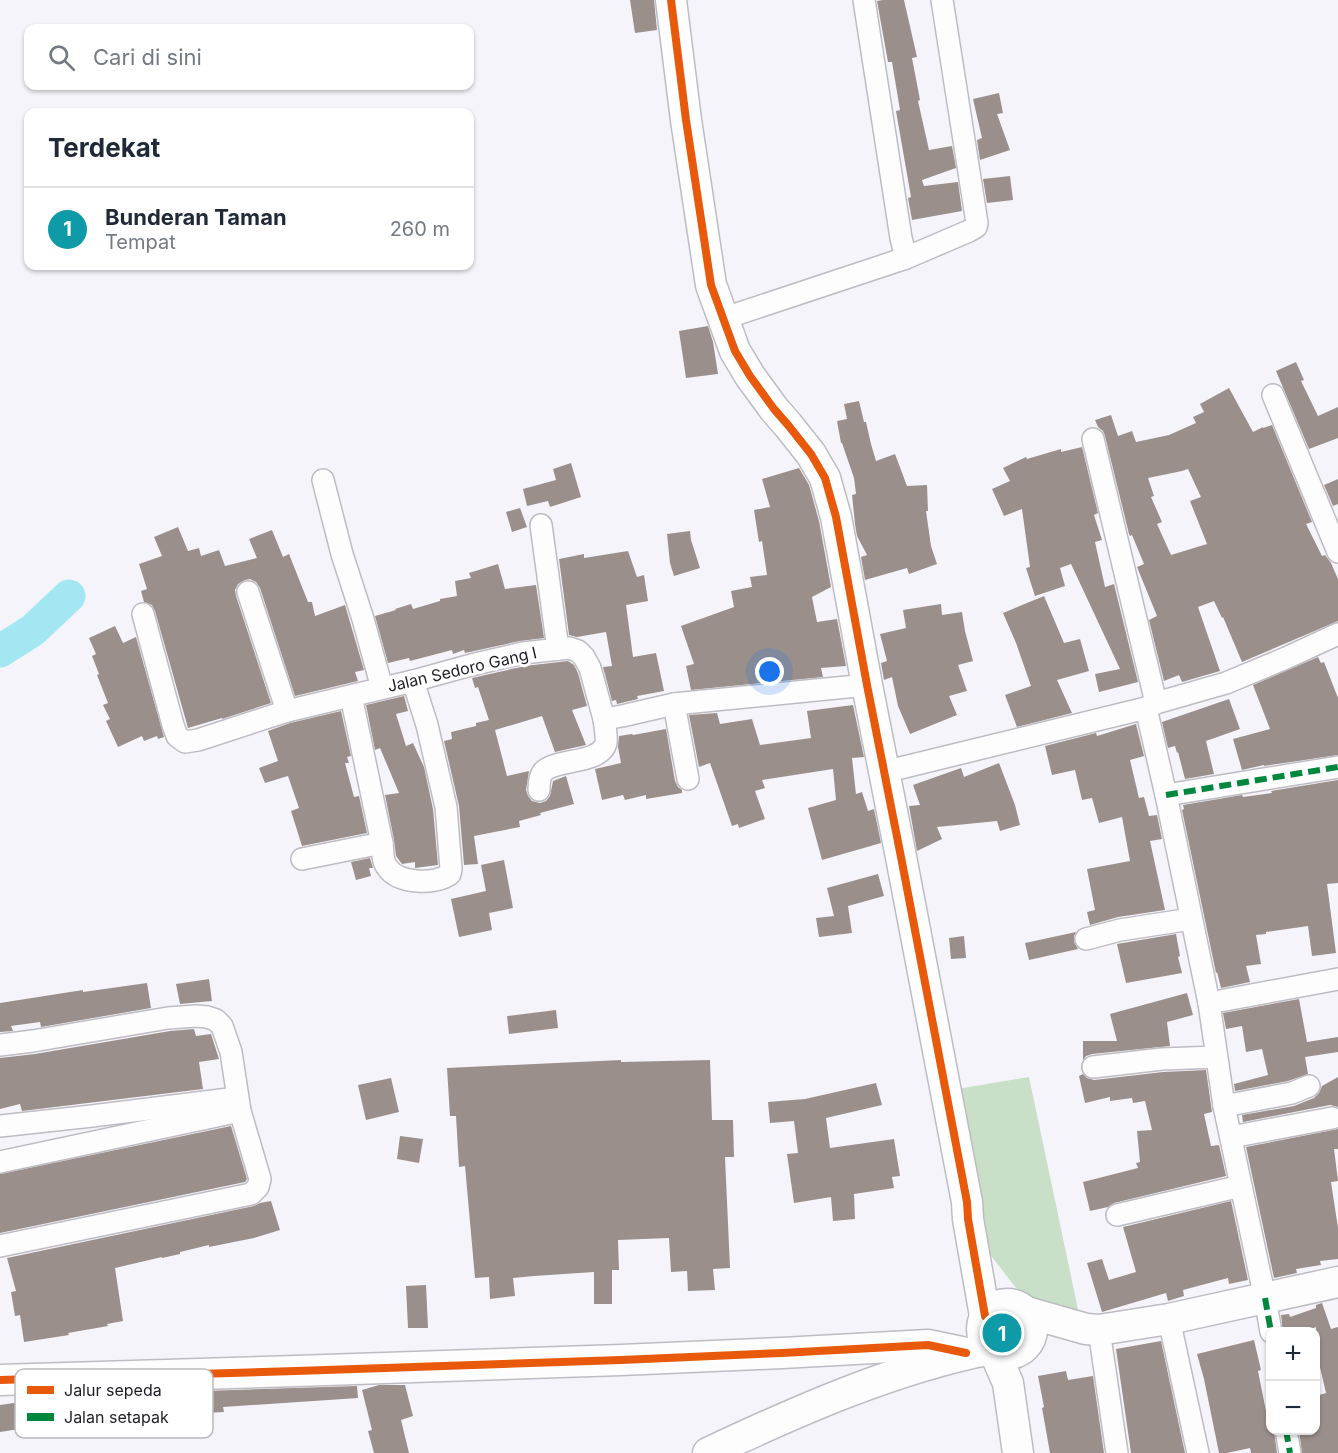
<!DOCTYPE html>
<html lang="id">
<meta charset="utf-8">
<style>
:root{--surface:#fff;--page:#f2f2f3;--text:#1f2937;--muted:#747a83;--line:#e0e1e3;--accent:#69686f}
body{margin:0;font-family:Inter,sans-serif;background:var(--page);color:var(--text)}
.controls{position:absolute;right:18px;bottom:18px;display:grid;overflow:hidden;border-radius:12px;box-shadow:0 2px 4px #0004}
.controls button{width:54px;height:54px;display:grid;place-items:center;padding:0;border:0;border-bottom:2px solid var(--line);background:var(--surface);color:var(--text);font:30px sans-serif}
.you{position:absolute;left:770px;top:672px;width:21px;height:21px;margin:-15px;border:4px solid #fff;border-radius:50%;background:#1a73e8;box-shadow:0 0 0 9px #1a73e833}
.badge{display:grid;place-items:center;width:39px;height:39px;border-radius:50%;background:var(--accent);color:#fff;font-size:20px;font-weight:700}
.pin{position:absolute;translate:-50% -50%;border:3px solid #fff;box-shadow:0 2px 6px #0006}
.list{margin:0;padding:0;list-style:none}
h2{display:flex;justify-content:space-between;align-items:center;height:78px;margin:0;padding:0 24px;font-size:26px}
h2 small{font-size:20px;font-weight:400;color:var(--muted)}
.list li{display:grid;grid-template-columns:39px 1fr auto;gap:18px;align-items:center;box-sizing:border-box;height:84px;padding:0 24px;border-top:2px solid var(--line)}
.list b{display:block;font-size:22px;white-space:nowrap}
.list p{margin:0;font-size:20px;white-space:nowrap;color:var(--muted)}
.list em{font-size:20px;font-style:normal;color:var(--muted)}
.icon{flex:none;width:33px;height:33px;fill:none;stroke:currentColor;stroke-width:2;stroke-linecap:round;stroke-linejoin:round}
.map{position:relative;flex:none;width:1338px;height:1453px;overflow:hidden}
.search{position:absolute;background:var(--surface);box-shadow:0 2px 4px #0004;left:24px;top:24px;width:450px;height:66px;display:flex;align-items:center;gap:15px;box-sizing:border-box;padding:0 21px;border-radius:12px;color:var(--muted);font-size:22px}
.panel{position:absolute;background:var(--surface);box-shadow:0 2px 4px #0004;left:24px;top:108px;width:450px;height:162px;border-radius:12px}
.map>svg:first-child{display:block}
</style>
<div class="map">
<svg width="1338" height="1453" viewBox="0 0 1338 1453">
<rect width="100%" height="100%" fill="#f5f4fb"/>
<!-- green -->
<polygon fill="#c9dfc7" points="1029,1077 1080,1319 1059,1314 1016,1288 978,1239 952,1090"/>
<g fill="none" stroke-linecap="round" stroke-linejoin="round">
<!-- river -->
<polyline stroke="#a2e7f2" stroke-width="33" points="0,651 33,630 69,596"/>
</g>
<!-- building -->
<g fill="#9b8f8b" fill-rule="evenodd">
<polygon points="630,0 654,0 657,30 635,33"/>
<polygon points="883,0 904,0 917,57 912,58 920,100 918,101 929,150 952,146 956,168 922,180 924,186 958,182 962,211 912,220 908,198 911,197 896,111 900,110 892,62 888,62 877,1"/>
<polygon points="999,93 1003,113 997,114 1010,150 980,160 977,140 982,138 973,99"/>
<polygon points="1010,176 1013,200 987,203 983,179"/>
<polygon points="708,326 713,342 718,374 686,378 679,331"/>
<polygon points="1296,362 1304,380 1301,381 1318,416 1338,407 1338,438 1309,449 1276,371"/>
<path d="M1229 388 1253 432 1263 427V428L1272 425 1312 522 1306 524 1322 556 1325 555 1331 563 1338 579V621L1242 662 1223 617 1222 618 1214 601 1198 607 1220 671 1182 682 1179 675 1164 681 1149 620 1157 616 1137 567 1144 564 1132 535 1130 536 1129 534 1105 436 1103 431 1098 427 1095 420 1111 415 1118 436 1132 431 1136 442 1169 435 1196 423 1193 417 1204 412 1200 404ZM1188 469 1201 497 1190 501 1207 544 1171 555 1157 524 1162 522 1151 497 1154 496 1148 478 1182 471Z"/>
<polygon points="859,401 864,422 866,422 871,444 876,461 895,454 907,486 927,485 928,511 926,511 931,546 937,564 909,574 907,568 865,580 861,557 867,555 857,536 855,524 852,495 856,494 854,478 842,443 841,443 837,421 847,419 844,404"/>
<polygon points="1082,447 1098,513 1094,515 1102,540 1095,542 1105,587 1114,584 1138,682 1099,692 1095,674 1120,669 1071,564 1060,568 1065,586 1035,596 1026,568 1030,567 1022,509 1004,516 992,489 1010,481 1003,468 1026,457 1027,459 1061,449 1061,452"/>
<polygon points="571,463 581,497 550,507 548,501 527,506 523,489 556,480 553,469"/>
<polygon points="799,468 809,485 819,521 831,587 812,597 817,622 837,619 846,666 821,668 823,677 691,690 686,666 694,664 681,626 734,607 731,591 752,587 750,577 767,575 762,541 759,542 754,510 770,507 762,479"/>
<polygon points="1338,479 1338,504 1333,506 1324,485"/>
<polygon points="520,508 527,527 512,532 506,512"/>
<polygon points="178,527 188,551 199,548 201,556 219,550 225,566 257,558 249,539 272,530 283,557 289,554 308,602 312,602 315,616 345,605 364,670 355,672 358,681 295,696 260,588 256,582 250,579 245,580 238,584 235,590 236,596 271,703 222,719 222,718 188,728 155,611 152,605 144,602 141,591 147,589 139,564 162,556 154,537"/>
<polygon points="690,531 691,540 700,568 674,576 670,563 667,534"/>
<polygon points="628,551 637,577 644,575 648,601 626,605 633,657 656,653 664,691 637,696 638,699 617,704 616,700 612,701 603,667 612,666 606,632 577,637 569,635 559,559 584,554 584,558"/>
<polygon points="498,564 505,589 536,585 544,638 520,641 465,653 464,650 453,654 452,650 410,661 409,658 388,663 375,616 396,610 395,609 411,604 413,609 440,601 440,599 457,596 455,581 471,578 469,573"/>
<polygon points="1044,596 1064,643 1080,639 1089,671 1057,680 1072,713 1017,727 1005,695 1031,686 1016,643 1003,613"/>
<polygon points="941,604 942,615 962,612 965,631 973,661 958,665 967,691 949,696 957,715 910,734 898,706 892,677 884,680 881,663 887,661 880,634 906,628 903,610"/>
<polygon points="115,626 123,643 136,637 164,737 158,739 157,736 144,741 142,736 118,747 106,721 110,719 103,705 108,703 97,675 99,674 92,656 96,654 89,638"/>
<polygon points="1318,657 1321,663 1324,662 1338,698 1338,755 1264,766 1264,765 1242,770 1233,739 1270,729 1253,685"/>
<polygon points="568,661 574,665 578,673 587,706 572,710 586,745 555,752 542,716 495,730 507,776 529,771 526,790 528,796 532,801 540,803 546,801 550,796 553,781 566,776 574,804 540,813 541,815 519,821 520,827 474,836 478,864 464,865 459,806 444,741 452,739 451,732 476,726 476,723 489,720 478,687 475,688 472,678 525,666"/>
<polygon points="404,696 408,711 396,714 406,746 413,743 424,767 433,809 438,865 415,868 415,862 402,864 396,856 394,840 385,795 399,793 380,748 375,750 366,705"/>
<polygon points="1229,699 1240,729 1206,741 1214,774 1185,779 1178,752 1177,753 1175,746 1168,748 1162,722"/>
<polygon points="853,705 864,757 852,758 856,794 862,792 868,811 874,809 881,843 822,860 808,808 836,800 833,769 762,780 765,788 755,791 765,819 739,828 738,824 732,826 710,763 699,767 689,715 717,713 720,724 752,719 760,745 811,738 807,711"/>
<polygon points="341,711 351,756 347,757 349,763 345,763 354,797 359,796 367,833 302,846 291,811 299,808 288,776 265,783 259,768 278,761 268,731 290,723"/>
<polygon points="1136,724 1144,756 1130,760 1139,798 1144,797 1149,816 1157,815 1162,839 1150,841 1165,910 1118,917 1090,925 1087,912 1095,910 1087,869 1130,861 1122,817 1099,823 1092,798 1082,800 1075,770 1052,775 1045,746 1096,733 1097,736"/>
<polygon points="666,729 675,781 678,787 682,790 682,793 646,799 646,795 625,800 623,795 602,800 595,769 621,763 618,747 619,736 632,734 633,735"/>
<polygon points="999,763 1015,805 1020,825 1000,831 997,821 937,827 942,839 917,851 909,806 920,805 913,785 961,768 964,777"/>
<polygon points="1338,780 1338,883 1327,884 1336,953 1312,956 1308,926 1266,932 1266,934 1256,935 1261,964 1246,966 1250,982 1221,988 1217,972 1216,973 1182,810 1184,809 1183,805 1242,795 1243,797 1272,793 1271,791"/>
<polygon points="370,858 373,868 369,868 371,876 356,880 351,862"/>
<polygon points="504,860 513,908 489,913 492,930 459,937 451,899 486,891 481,865"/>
<polygon points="878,874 884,896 848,906 852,933 819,937 816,918 834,916 827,888"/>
<polygon points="1076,932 1074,936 1074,942 1078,949 1029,960 1025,943"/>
<polygon points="1176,934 1180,956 1178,957 1182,973 1126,983 1117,944"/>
<polygon points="964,936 966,958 951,959 949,938"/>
<polygon points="209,979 212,1001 180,1004 176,984"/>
<polygon points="147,983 151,1008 41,1027 40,1022 11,1026 13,1031 0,1032 0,1003 83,990 83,992"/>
<polygon points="1187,993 1193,1015 1167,1022 1170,1046 1092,1054 1086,1056 1083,1060 1083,1041 1117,1041 1110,1014"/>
<polygon points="1299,999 1307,1042 1338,1037 1338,1052 1305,1057 1308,1074 1288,1081 1235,1091 1234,1084 1268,1075 1262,1049 1246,1052 1242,1026 1226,1029 1223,1013"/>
<polygon points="556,1010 558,1028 509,1034 507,1016"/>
<polygon points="194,1029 196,1036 211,1034 219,1059 199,1062 203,1089 22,1111 20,1104 0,1109 0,1058 35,1054 170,1031"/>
<polygon points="621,1060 621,1062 710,1060 712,1120 733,1120 734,1157 725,1157 730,1268 713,1269 715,1290 688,1291 687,1271 671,1272 669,1238 618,1240 619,1270 612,1270 612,1304 594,1304 594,1272 534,1276 513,1278 515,1296 490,1299 489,1277 475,1278 465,1166 459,1167 456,1116 450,1116 447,1068"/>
<polygon points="1206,1070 1212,1112 1204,1114 1211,1146 1219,1145 1226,1176 1114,1203 1108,1207 1090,1211 1083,1182 1138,1168 1136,1163 1140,1162 1137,1131 1152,1130 1145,1101 1133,1103 1132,1098 1110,1101 1110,1097 1085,1103 1079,1076 1083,1074 1087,1078 1094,1080 1163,1072"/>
<polygon points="1338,1077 1338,1107 1330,1105 1243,1122 1242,1115 1294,1106 1314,1098 1319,1093 1322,1086"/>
<polygon points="391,1078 399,1112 366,1120 358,1085"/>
<polygon points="876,1083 882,1105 826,1118 830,1148 894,1139 900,1176 892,1177 894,1188 854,1194 855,1219 833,1221 831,1197 794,1203 787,1154 798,1153 794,1121 770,1123 768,1102 805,1099"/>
<polygon points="231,1126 247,1179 245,1182 0,1233 0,1174"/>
<polygon points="1338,1129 1338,1149 1334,1149 1338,1181 1331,1182 1338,1228 1338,1259 1320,1261 1321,1265 1296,1269 1297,1273 1274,1278 1246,1147"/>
<polygon points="400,1136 423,1139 419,1163 397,1159"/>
<polygon points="271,1201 280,1230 254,1238 209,1247 209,1245 180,1252 180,1254 162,1258 162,1257 115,1268 123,1321 107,1324 108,1326 68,1333 69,1335 24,1342 20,1315 15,1316 11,1292 16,1291 7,1258 254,1206 260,1203"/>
<polygon points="1231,1201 1248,1280 1229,1284 1228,1278 1183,1290 1184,1296 1168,1301 1166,1293 1102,1312 1087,1263 1102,1259 1109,1280 1136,1272 1123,1227"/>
<polygon points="426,1285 428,1328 408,1328 406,1286"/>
<polygon points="1322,1303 1331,1329 1338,1327 1338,1453 1302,1453 1299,1431 1316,1431 1316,1396 1326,1393 1320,1367 1316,1368 1316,1327 1303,1332 1283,1332 1281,1315 1289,1314 1290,1317 1316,1308 1316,1305"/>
<polygon points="1254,1340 1261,1370 1258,1371 1270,1431 1274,1431 1277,1453 1251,1453 1250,1448 1227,1453 1219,1453 1204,1379 1197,1354"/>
<polygon points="1161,1341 1185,1453 1131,1453 1116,1349"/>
<polygon points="1066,1371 1068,1380 1093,1376 1104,1453 1050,1453 1042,1408 1044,1407 1038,1376"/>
<polygon points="379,1385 405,1385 413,1416 401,1420 409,1453 374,1453 368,1431 372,1430 362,1390"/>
<polygon points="357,1386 358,1398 223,1407 224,1412 51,1421 51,1424 0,1432 0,1405 47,1398 47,1399 172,1392"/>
</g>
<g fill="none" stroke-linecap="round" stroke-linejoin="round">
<!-- street casing -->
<g stroke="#bdbcc3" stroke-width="24">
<g id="street">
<polyline points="906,258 969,231 976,227 977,223 942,0"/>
<polyline points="722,319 906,258 901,238 864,0"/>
<polyline points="1273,395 1338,552"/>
<polyline points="1093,439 1156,703"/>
<polyline points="323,480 342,554 363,619 382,688"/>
<polyline points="541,525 558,649"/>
<polyline points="248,592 287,711"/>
<polyline points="143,614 173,725 177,736 185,742 198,740 287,711 413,681 471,665 523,653 569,648 578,651 584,657 590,668 604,719 622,716 674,704 867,685"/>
<polyline points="351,696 382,843"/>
<polyline points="674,704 688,779"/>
<polyline points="1146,708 1166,795 1209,1003 1224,1106 1265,1298 1271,1332"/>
<polyline points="884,772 1146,708 1156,703 1226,683 1286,658 1338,634"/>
<path d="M539 790C539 785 539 777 543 772 555 758 600 765 606 743 607 736 605 727 604 719"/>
<polyline points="1166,795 1338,767"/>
<path d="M302 859 382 843C383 851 382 861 387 867 398 884 435 885 450 874L451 869 446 807 427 725 413 681"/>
<polyline points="1086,939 1120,930 1191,919"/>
<polyline points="1209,1003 1338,979"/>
<polyline points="0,1045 33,1041 168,1018 196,1016 207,1017 216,1020 222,1026 231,1052 240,1111 260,1179 258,1187 251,1194 0,1246"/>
<polyline points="1093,1067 1162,1059 1216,1057"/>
<polyline points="1224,1106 1292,1093 1309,1086"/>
<polyline points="0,1126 92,1116 237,1098"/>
<polyline points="1231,1137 1332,1118"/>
<polyline points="0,1162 240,1111"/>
<polyline points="1117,1215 1241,1186"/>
<polyline points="1169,1319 1198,1453"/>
<polyline points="1099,1330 1117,1453"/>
<polyline points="1286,1430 1290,1453"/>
</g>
</g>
<!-- secondary casing -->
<g stroke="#bdbcc3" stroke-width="33">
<g id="secondary">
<polyline points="671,0 686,120 711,285 735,351 750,376 774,409 788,425 811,454 825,478 836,517 867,685 901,857 967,1202 968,1219 985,1316"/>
<circle cx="1007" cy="1329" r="25"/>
<polyline points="1026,1312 1086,1329 1099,1330 1169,1319 1338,1282"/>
<polyline points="994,1351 1008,1383 1018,1453"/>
<polyline points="0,1380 296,1371 621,1360 782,1353 928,1345 966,1353"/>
<path d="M708 1453C797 1411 894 1368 991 1349"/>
</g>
</g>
<!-- street -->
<use href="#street" stroke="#fefdfe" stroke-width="21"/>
<!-- secondary -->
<use href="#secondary" stroke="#fefdfe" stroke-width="30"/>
<!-- quiet -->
<g stroke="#00873e" stroke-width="6" stroke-dasharray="12 6" stroke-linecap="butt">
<polyline points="1166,795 1338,767"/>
<polyline points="1265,1298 1271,1332"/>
<polyline points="1286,1430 1290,1453"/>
</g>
<!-- cycleway casing -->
<g stroke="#fff" stroke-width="11">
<g id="cycleway">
<polyline points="671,0 686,120 711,285 735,351 750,376 774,409 788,425 811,454 825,478 836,517 867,685 901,857 967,1202 968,1219 985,1316"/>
<polyline points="0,1380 296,1371 621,1360 782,1353 928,1345 966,1353"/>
</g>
</g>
<!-- cycleway -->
<use href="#cycleway" stroke="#e8590c" stroke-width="8"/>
</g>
<g text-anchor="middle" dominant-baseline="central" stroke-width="6" stroke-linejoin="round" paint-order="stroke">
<!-- street labels -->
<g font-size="16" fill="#1d1c23" stroke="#fff">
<text transform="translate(462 669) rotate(-13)">Jalan Sedoro Gang I</text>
</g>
</g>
<!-- legend -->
<rect x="15" y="1369" width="198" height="69" rx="9" fill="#fff" stroke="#bbbbbd" stroke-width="1.5"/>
<rect x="27" y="1386" width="27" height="8" fill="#e8590c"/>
<rect x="27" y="1413" width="27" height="8" fill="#00873e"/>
<g font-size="16" fill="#1d1c23">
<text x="64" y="1396">Jalur sepeda</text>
<text x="64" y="1423">Jalan setapak</text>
</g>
</svg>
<div class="controls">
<button>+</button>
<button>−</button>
</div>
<div class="you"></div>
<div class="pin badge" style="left:1002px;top:1333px;background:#0f9aa8">1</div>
<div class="search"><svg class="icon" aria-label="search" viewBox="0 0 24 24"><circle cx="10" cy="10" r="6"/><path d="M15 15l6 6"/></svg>Cari di sini</div>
<section class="panel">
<h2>Terdekat<small></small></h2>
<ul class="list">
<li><span class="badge" style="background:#0f9aa8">1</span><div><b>Bunderan Taman</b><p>Tempat</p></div><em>260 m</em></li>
</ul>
</section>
</div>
